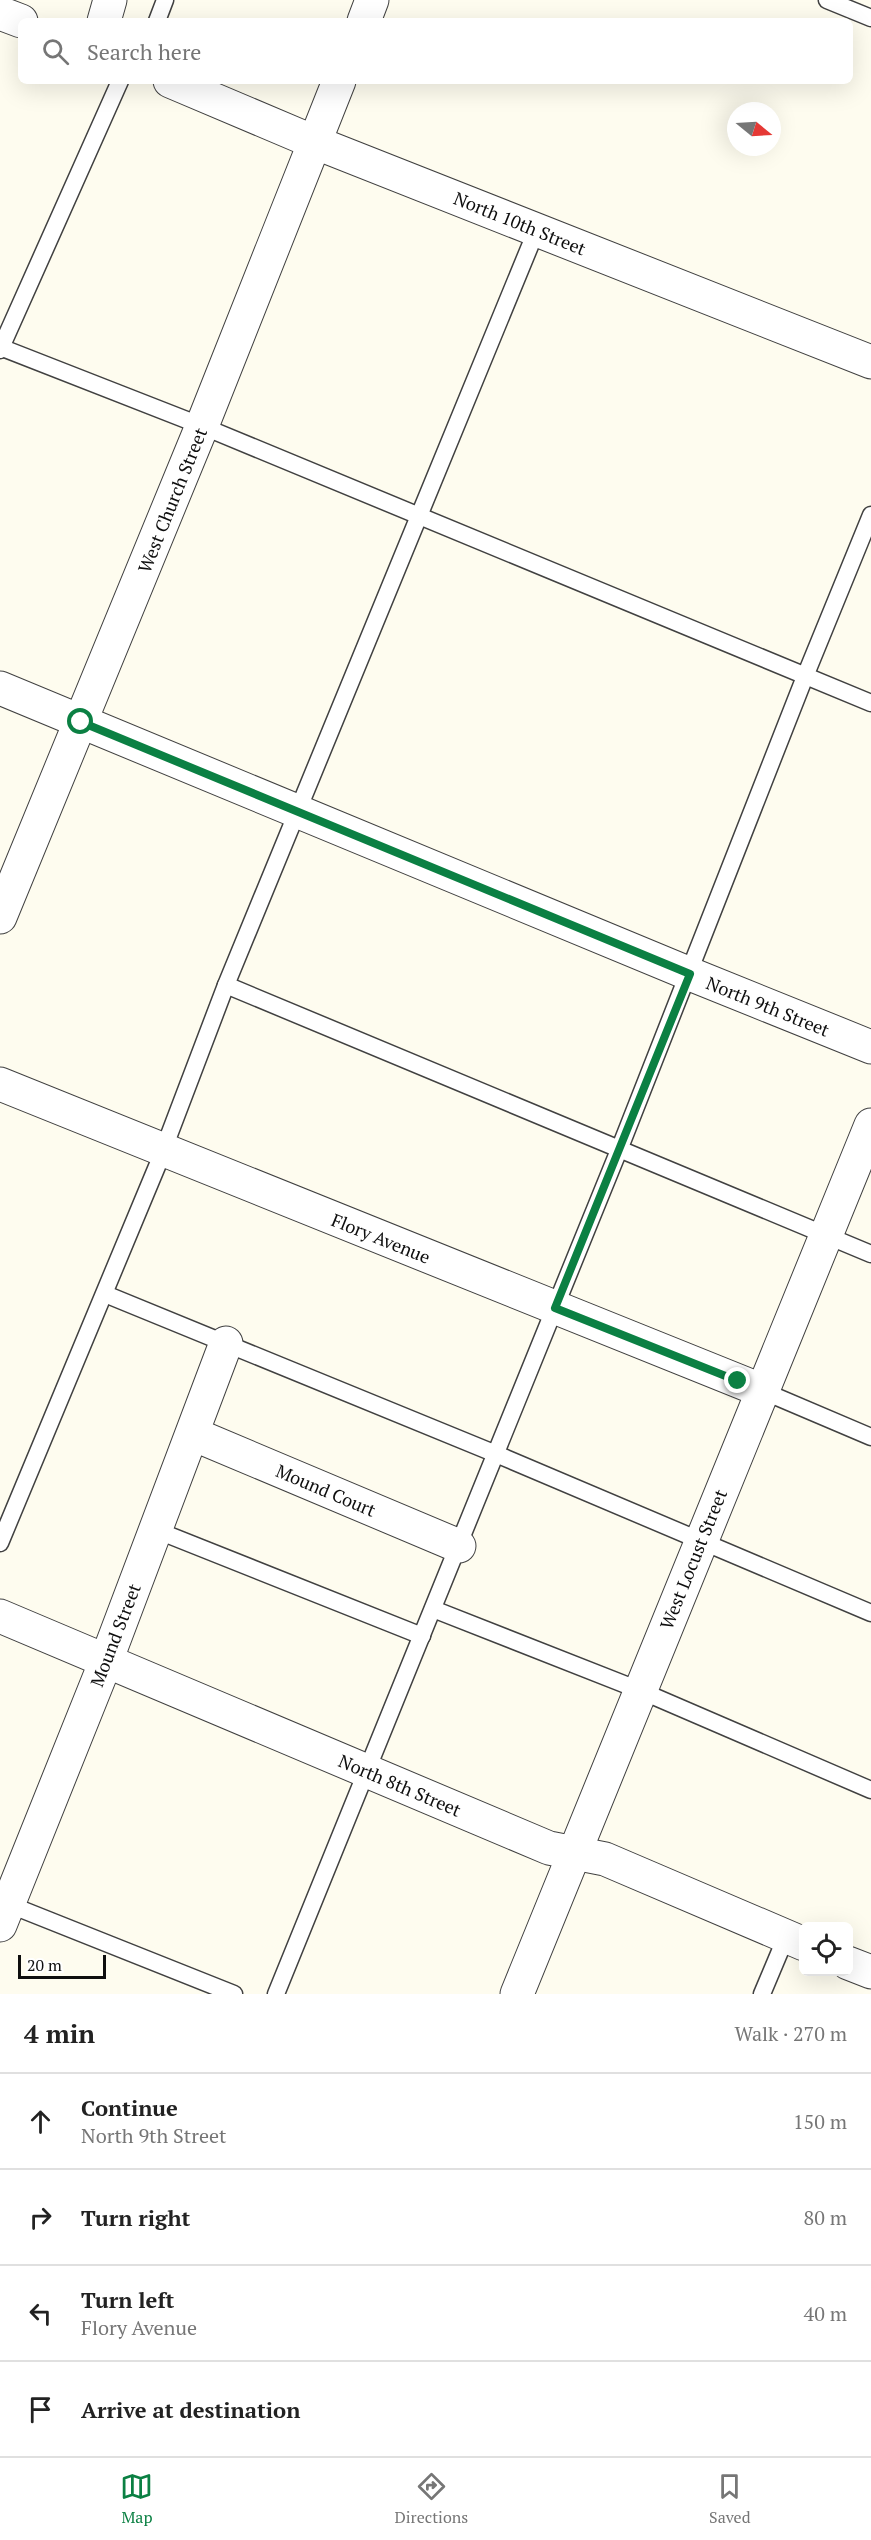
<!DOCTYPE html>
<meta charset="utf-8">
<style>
:root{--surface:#fff;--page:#f2f2f2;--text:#222;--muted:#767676;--line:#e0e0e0;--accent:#0b8043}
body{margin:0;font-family:"PT Serif",serif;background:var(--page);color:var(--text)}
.controls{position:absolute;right:18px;bottom:18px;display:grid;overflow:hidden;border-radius:9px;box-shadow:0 6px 24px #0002}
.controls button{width:54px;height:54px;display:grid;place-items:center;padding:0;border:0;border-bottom:2px solid var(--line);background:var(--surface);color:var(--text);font:30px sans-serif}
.compass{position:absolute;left:727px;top:102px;width:54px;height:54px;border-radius:50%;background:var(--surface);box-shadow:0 6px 24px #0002;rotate:108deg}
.scale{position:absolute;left:18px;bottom:15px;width:88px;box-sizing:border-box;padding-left:6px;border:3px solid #0e0e0e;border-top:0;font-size:16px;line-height:21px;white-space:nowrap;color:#0e0e0e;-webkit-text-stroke:4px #fff;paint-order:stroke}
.stop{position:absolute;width:18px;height:18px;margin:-14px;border:4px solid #0b8043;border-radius:50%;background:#fff}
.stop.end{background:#0b8043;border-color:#fff;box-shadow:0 2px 6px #0008}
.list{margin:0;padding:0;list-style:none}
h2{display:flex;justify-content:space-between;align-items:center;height:78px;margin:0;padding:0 24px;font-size:26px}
h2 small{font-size:20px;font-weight:400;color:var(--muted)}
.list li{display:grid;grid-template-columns:39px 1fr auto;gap:18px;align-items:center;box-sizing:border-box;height:96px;padding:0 24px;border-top:2px solid var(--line)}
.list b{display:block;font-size:22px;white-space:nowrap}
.list p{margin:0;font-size:20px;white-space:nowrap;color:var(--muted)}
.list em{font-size:20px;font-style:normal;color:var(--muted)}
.icon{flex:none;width:33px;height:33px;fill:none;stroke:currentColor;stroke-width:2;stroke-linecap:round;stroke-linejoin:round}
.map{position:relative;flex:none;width:871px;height:1994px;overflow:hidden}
.search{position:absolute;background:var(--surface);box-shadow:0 6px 24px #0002;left:18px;right:18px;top:18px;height:66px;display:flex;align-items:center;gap:15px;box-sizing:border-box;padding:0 21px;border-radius:9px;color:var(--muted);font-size:22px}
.sheet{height:462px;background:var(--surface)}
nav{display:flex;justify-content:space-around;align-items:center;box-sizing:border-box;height:84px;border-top:2px solid var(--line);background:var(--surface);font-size:16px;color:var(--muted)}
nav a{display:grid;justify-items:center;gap:3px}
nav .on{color:var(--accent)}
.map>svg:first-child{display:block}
</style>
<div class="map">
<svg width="871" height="1994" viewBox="0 0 871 1994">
<rect width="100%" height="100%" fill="#fefcef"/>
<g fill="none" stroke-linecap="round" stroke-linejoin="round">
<!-- service casing -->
<g stroke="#414141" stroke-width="19">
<g id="service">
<polyline points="827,0 871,18"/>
<polyline points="157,21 165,0"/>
<polyline points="0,347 202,426 871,703"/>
<polyline points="0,350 120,81"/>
<polyline points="226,985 871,1254"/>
<polyline points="105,1294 496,1454 871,1613"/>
<polyline points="763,1391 871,1437"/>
<polyline points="156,1530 422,1636"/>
<polyline points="0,1543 158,1164 226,985 537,229"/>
<polyline points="433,1609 639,1690 871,1790"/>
<polyline points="8,1904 234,1994"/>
<polyline points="276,1994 619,1150 806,674 871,515"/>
<polyline points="762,1994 786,1937"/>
</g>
</g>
<!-- minor casing -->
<g stroke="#414141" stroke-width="35">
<g id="minor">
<polyline points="0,13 21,21"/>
<polyline points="104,21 110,0"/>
<polyline points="170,81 314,142 871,362"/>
<polyline points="0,688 690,974 871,1047"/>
<polyline points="0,1084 763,1391"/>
<polyline points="193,1434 459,1546"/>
<polyline points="0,1616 549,1848 605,1859 804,1944"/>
<polyline points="0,1925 106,1661 226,1343"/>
<polyline points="848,1963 871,1972"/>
<polyline points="517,1994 871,1125"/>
</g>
</g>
<!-- tertiary casing -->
<g stroke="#414141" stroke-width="35">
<g id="tertiary">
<polyline points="364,21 372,0"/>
<polyline points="0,917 202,426 339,81"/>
</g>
</g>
<!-- service -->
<use href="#service" stroke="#fff" stroke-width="16"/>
<!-- minor -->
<use href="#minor" stroke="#fff" stroke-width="33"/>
<!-- tertiary -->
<use href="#tertiary" stroke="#fff" stroke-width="33"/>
</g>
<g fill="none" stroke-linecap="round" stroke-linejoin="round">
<!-- route -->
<polyline stroke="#0b8043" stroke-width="8" points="81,722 690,974 555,1308 738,1381"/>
</g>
<g text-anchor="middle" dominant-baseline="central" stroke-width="6" stroke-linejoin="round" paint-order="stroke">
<!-- street labels -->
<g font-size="18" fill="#0e0e0e" stroke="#fff">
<text transform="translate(520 223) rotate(22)">North 10th Street</text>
<text transform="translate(172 500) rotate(-68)">West Church Street</text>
<text transform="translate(768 1006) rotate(22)">North 9th Street</text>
<text transform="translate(381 1238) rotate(22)">Flory Avenue</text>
<text transform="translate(326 1490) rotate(23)">Mound Court</text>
<text transform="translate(693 1559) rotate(-68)">West Locust Street</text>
<text transform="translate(115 1635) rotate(-69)">Mound Street</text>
<text transform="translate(400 1785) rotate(23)">North 8th Street</text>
</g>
</g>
</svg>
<div class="controls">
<button><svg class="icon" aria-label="locate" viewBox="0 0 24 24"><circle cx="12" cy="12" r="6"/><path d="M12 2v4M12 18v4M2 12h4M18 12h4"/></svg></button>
</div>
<svg class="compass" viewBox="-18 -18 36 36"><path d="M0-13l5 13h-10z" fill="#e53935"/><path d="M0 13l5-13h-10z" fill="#767676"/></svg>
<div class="scale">20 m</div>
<div class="stop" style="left:81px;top:722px"></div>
<div class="stop end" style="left:738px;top:1381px"></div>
<div class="search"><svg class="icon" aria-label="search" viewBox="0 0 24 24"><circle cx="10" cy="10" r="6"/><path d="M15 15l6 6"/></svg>Search here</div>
</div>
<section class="sheet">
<h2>4 min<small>Walk · 270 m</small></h2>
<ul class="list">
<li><svg class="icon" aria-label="ahead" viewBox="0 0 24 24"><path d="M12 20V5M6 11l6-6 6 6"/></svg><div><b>Continue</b><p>North 9th Street</p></div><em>150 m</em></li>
<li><svg class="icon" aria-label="right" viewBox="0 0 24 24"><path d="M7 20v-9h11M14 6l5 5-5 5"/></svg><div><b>Turn right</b></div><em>80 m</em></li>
<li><svg class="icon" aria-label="left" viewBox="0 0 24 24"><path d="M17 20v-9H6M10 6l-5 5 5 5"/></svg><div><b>Turn left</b><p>Flory Avenue</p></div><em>40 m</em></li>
<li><svg class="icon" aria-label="arrive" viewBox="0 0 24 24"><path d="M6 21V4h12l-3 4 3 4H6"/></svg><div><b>Arrive at destination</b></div></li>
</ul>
</section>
<nav>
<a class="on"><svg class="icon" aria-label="map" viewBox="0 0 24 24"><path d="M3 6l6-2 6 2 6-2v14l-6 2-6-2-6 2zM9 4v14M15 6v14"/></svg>Map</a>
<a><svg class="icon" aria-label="directions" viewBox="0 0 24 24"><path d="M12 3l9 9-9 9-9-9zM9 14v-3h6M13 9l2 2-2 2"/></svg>Directions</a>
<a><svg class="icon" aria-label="saved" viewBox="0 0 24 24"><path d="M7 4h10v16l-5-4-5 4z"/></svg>Saved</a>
</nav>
